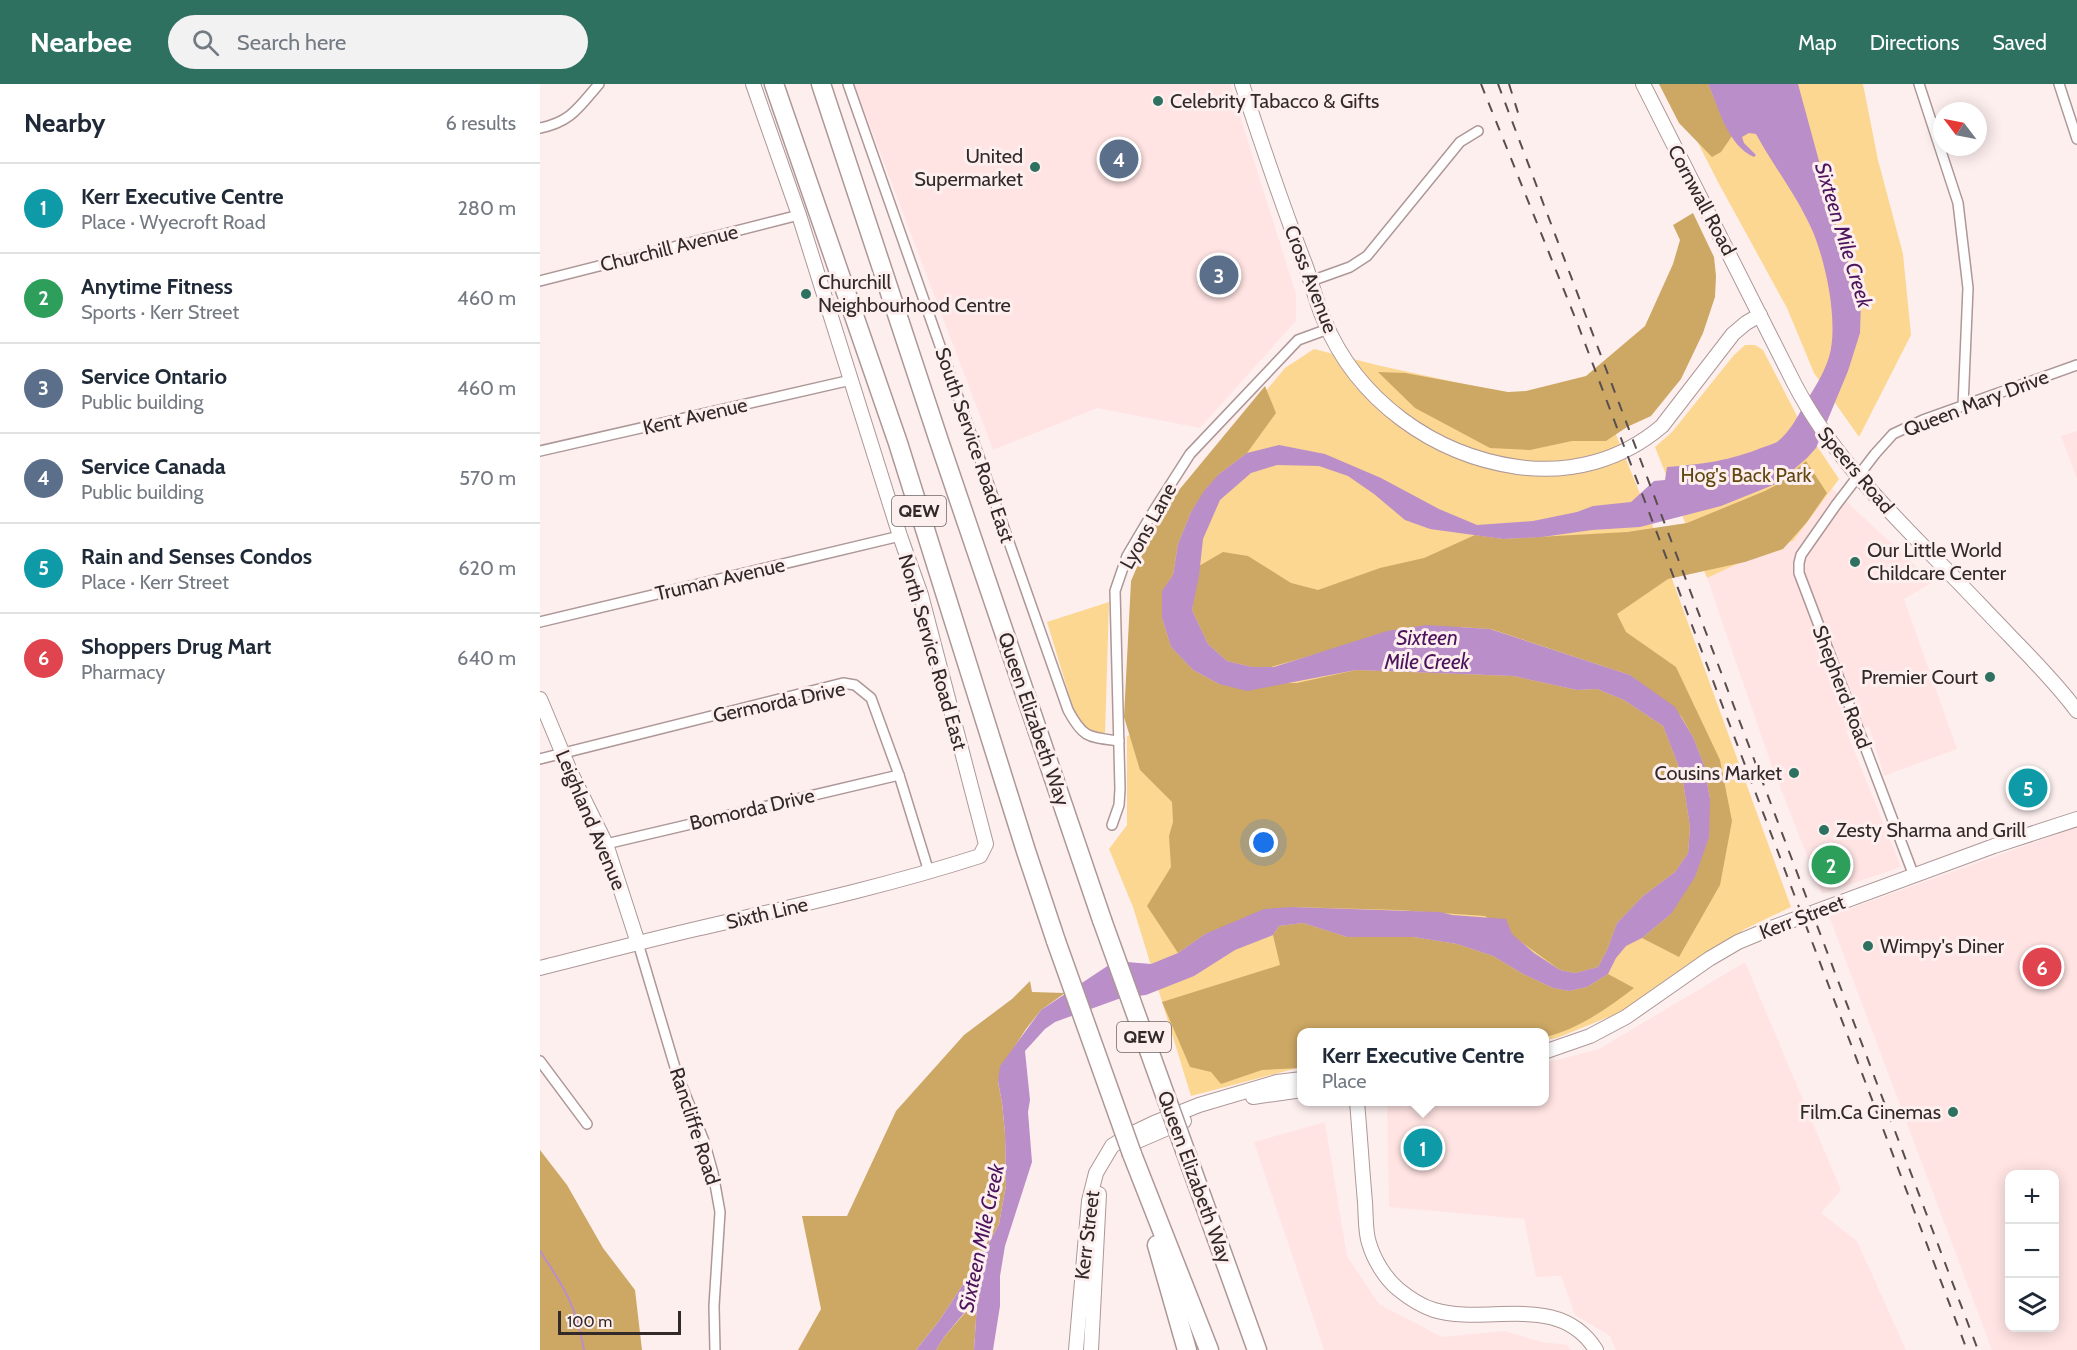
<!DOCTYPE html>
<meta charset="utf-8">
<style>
:root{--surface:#fff;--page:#f2f2f3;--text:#1f2937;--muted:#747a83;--line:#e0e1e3;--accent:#2f7161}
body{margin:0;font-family:Cabin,sans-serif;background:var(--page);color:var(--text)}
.controls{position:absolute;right:18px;bottom:18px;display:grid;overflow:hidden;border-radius:12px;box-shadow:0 3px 15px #0003}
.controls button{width:54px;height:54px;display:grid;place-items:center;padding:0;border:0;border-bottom:2px solid var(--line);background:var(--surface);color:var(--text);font:30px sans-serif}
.compass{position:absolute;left:1393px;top:18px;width:54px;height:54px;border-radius:50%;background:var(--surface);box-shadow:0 3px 15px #0003;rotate:302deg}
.scale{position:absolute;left:18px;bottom:15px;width:123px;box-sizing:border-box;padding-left:6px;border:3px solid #322929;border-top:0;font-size:16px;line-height:21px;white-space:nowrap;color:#322929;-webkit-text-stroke:4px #feefef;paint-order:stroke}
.you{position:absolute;left:724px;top:759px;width:21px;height:21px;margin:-15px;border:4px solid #fff;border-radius:50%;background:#1a73e8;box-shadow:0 0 0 9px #1a73e833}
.badge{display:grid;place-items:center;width:39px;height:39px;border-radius:50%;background:var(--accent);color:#fff;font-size:20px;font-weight:700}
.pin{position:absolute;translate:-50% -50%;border:3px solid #fff;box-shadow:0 2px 6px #0006}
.popup{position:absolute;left:757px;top:944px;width:252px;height:78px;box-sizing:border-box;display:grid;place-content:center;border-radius:12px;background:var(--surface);filter:drop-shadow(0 2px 4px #0005);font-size:20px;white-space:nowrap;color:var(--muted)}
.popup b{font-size:22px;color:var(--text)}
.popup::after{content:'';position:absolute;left:50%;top:100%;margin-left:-12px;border:12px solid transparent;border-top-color:var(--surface)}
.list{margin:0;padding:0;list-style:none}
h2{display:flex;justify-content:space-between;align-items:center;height:78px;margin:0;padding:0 24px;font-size:26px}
h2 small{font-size:20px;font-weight:400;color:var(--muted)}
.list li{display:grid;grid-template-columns:39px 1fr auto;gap:18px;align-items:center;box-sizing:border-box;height:90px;padding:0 24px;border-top:2px solid var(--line)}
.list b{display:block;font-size:22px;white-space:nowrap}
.list p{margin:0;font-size:20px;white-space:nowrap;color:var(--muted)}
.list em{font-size:20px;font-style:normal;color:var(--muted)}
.icon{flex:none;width:33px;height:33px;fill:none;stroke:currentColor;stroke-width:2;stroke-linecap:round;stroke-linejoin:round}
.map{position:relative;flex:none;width:1537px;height:1266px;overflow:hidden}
header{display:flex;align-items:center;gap:36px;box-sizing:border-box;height:84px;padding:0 30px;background:var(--accent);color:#fff}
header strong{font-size:28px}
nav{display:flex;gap:33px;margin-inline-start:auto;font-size:21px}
.search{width:420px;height:54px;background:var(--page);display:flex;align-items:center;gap:15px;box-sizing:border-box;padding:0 21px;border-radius:33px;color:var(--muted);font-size:22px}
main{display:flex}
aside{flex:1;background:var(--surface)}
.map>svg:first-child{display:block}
</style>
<header>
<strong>Nearbee</strong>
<div class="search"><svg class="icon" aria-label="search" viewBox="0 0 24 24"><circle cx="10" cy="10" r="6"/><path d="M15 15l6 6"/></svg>Search here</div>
<nav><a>Map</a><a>Directions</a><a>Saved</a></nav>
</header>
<main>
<aside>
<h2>Nearby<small>6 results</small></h2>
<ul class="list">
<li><span class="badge" style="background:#0f9aa8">1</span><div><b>Kerr Executive Centre</b><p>Place · Wyecroft Road</p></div><em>280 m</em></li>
<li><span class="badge" style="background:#2e9e5b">2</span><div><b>Anytime Fitness</b><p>Sports · Kerr Street</p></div><em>460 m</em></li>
<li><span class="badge" style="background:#5c6f8a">3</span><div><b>Service Ontario</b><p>Public building</p></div><em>460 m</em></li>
<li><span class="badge" style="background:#5c6f8a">4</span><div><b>Service Canada</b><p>Public building</p></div><em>570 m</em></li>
<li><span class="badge" style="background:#0f9aa8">5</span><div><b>Rain and Senses Condos</b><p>Place · Kerr Street</p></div><em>620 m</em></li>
<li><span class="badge" style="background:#e0444e">6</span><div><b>Shoppers Drug Mart</b><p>Pharmacy</p></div><em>640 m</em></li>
</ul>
</aside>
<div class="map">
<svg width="1537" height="1266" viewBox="0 0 1537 1266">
<rect width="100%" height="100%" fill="#feefef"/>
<!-- built -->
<g fill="#ffe4e3" fill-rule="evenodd">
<polygon points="314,0 690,0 756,210 756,237 660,344 557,324 453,366"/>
<polygon points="1537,347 1537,395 1521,352"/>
<polygon points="1292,404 1393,498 1364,515 1417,665 1344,692 1329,643 1306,646 1361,783 1282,810 1231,680 1167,494 1256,451"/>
<path d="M1537 743V1266H1452L1289 832ZM1470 1090H1514V1244H1470Z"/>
<polygon points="1205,878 1301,1106 1281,1129 1317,1157 1366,1266 1076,1266 1070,1252 1035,1231 1021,1192 996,1193 984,1135 849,1123 847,1018 1004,1018 1005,979 1059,965"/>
<polygon points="785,1038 807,1172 839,1220 902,1253 964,1247 1002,1258 1028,1261 1031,1266 784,1266 714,1058"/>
</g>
<!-- green -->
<g fill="#fcd792">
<polygon points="1128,0 1323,0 1338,76 1363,170 1371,251 1319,353 1274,289 1247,224 1178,98"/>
<polygon points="1205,261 1215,261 1223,266 1257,332 1299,395 1253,457 1233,463 1167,494 1115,363 1132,348 1194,271"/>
<polygon points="774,265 841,282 1007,318 1056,301 1111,437 1251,823 1205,845 1088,925 1017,954 1005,956 1004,948 762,948 761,983 651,1012 593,823 569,765 587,741 587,652 598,649 629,423 745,284"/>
<polygon points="569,518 565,651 550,649 537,637 507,538"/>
</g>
<!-- forest -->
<g fill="#cda864">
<path d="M1119 0H1168C1176 18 1182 36 1192 52L1181 68 1172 73 1139 39Z"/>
<polygon points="1153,129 1174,173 1176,192 1175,213 1163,249 1141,295 1111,332 1087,343 1066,357 1032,357 990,366 950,364 875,324 838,288 865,289 968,308 986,307 1046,292 1105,242 1133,180 1140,156 1133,141"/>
<polygon points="725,302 736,329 707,369 679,390 651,428 638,460 633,491 622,508 622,534 631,563 653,586 679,600 757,599 816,586 973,592 1037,606 1057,605 1084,616 1123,642 1142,691 1150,743 1148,769 1135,788 1103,812 1077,839 1067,866 1058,883 1035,889 1020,886 945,832 858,826 752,823 665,850 638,869 607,822 631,783 629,752 633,738 632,718 600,686 584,633 591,497 620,429"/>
<polygon points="1266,377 1287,409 1267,438 1243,465 1205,478 1128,495 1077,530 1086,548 1136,583 1180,676 1192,737 1180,801 1139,873 1102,854 1131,830 1170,715 1164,681 1153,653 1141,632 1090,591 951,545 919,543 780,569 727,584 712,583 687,577 668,560 652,526 659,482 683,468 708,472 751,499 778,506 840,484 884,474 935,451 963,455 1087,448 1147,439 1225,407 1240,399"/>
<path d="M763 839 807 853H873L917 860 953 872 983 890 1013 904 1029 907 1047 903 1068 890 1094 904C1068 924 1037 946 1005 953L1004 948H762L761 984 722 986 681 1000 671 988 650 983 622 918 740 881 733 851 739 842Z"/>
<polygon points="490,897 492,908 525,909 501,926 486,945 475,962 458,997 462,1019 465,1049 466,1101 459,1140 443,1170 399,1237 376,1266 258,1266 281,1225 262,1132 307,1132 356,1027 424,951 472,915"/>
<polygon points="0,1066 27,1101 63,1164 95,1206 102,1266 0,1266"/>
<polygon points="436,1216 437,1220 434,1266 396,1266 404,1253"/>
</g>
<!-- water -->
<path fill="#ba8ec8" d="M1168 0H1258L1279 77 1286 109 1321 218 1320 249 1308 287 1276 364 1267 374 1238 399 1181 422 1100 443 1052 446 1002 453 963 455 890 445 865 436 834 410 808 392 779 382 737 381 711 389 680 416 663 455 659 492 652 526 668 560 687 577 712 583H734L847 547 887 541 950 545 1090 591 1135 623 1153 653 1164 681 1170 715 1169 753 1155 793 1131 830 1102 854 1086 862 1076 874 1068 890 1047 903 1029 907 1013 904 983 890 953 872 917 860 873 853H807L763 839 739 842 733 851 695 866 654 892 606 911 581 914 515 938 505 945 485 967 490 1016 488 1028 492 1078 465 1162 460 1192V1222L453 1266H434L437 1220 435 1216 404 1253 396 1266H376L399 1237 443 1170 459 1140 466 1101 465 1049 462 1019 458 997 460 982 501 926 575 877 611 880 638 869 665 850 724 825 752 823 900 828 912 831 966 835 972 850 994 869 1020 886 1035 889 1058 883 1067 866 1077 839 1103 812 1135 788 1148 769 1150 743 1142 691 1123 642 1084 616 1057 605 1037 606 973 592 816 586 707 607 679 600 653 586 631 563 622 534V507L633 491 638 460 651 428 664 407 679 390 707 369 739 361 785 370 841 394 899 425 937 441 993 437 1037 428 1053 422 1091 418 1114 397 1125 396 1127 383C1161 380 1183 378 1216 366 1222 363 1232 361 1237 358 1249 349 1257 334 1264 321 1273 306 1284 290 1289 273 1299 240 1286 179 1273 148 1258 113 1234 83 1216 50L1209 49 1202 53 1204 59 1216 71 1214 73C1187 61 1179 24 1168 0Z"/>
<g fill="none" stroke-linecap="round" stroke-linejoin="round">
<!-- stream -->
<path stroke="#ba8ec8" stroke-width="2" d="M0 1167C25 1204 36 1222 44 1266"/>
<!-- street casing -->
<g stroke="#ae9797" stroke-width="12">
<g id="street">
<path d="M308 0 528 626C543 654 548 653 579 657"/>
<polyline points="1379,0 1418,119 1428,204 1423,322"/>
<polyline points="1519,0 1537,55"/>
<path d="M0 44C31 38 39 23 59 0"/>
<polyline points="0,197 259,131"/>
<polyline points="771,197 810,183 827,172 920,58 938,47"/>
<polyline points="0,367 311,296"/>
<polyline points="1335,370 1353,350 1383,336 1537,281"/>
<polyline points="1296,421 1261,471 1259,479 1259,489 1374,792"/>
<polyline points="0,538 360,452"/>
<polyline points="0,675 303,599 315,601 331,614 359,691 389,788"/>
<polyline points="572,741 579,721 580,705 575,507 587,472 613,428 650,370 758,256 788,245"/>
<polyline points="66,760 359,691"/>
<polyline points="98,859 137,990 164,1057 173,1089 180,1128 174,1222 175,1266"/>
<polyline points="0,977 47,1040"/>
</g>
</g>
<!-- secondary casing -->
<g stroke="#ae9797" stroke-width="16">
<g id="secondary">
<path d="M702 0C722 61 742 121 765 180 772 199 776 218 784 236 817 316 893 371 978 383 1030 390 1081 377 1122 342L1193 250 1206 239 1220 231"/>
<path d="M1103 0 1254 299C1287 363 1337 415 1387 466 1415 494 1442 523 1470 552 1493 576 1517 600 1537 627"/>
<polyline points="0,615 30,687 66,760 98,859"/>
<path d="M0 884C52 871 104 857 156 845 251 823 347 802 440 772L446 760 381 511 360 452 259 131 213 0"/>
<polyline points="1004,968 1050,952 1086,933 1169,875 1198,858 1234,843 1454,762 1537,735"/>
<polyline points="713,1013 762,1006"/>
<path d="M817 1018C820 1051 822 1085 825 1118 826 1131 825 1147 829 1159 834 1176 845 1194 858 1205 869 1214 881 1222 894 1226 947 1242 1019 1207 1056 1266"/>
<polyline points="593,1059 644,1037"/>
<polyline points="536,1266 549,1117 556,1089 572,1062 589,1051 614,1039 659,1021 737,998 762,995"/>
<polyline points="551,1266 559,1110"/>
</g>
</g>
<!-- highway casing -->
<g stroke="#ae9797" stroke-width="21">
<g id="highway">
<polyline points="234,0 358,359 486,767 516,857"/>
<polyline points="281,0 399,357 562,836"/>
<polyline points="646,1069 717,1266"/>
<polyline points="592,1070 669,1266"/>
<polyline points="617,1161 647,1266"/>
</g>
</g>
<!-- street -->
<use href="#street" stroke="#fff" stroke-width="9"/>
<!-- secondary -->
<use href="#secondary" stroke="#fff" stroke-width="14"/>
<!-- highway -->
<use href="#highway" stroke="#fff" stroke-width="18"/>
<!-- rail -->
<g stroke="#584e4e" stroke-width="2" stroke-dasharray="10 10" stroke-linecap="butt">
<polyline points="941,0 1038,241 1427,1266"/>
<polyline points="958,0 1438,1266"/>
<polyline points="969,0 980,35"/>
</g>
<!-- street-bridge casing -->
<g stroke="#ae9797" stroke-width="12" stroke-linecap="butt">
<polyline id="street-bridge" points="1296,421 1335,370"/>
</g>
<!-- highway-bridge casing -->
<g stroke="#ae9797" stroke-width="21" stroke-linecap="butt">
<g id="highway-bridge">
<polyline points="562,836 646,1069"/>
<polyline points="516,857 592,1070"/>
</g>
</g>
<!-- street-bridge -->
<use href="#street-bridge" stroke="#fff" stroke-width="9"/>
<!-- highway-bridge -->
<use href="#highway-bridge" stroke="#fff" stroke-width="18"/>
</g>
<!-- markers -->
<g fill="#2f7161" stroke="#feefef" stroke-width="2">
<circle cx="618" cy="17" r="6"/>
<circle cx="495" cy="83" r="6"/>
<circle cx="266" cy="210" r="6"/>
<circle cx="1315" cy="478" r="6"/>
<circle cx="1450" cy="593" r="6"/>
<circle cx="1254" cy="689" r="6"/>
<circle cx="1284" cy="746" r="6"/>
<circle cx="1328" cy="862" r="6"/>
<circle cx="1413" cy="1028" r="6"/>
</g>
<g text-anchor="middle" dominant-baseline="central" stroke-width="6" stroke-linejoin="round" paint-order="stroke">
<!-- shield labels -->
<g fill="#feefef" stroke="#6f6464" stroke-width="1.5">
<rect x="352" y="412" width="54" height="30" rx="4.5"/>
<rect x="577" y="938" width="54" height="30" rx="4.5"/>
</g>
<g font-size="18" font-weight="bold" fill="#322929">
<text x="379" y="427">QEW</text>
<text x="604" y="953">QEW</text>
</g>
<!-- poi labels -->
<g font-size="20" fill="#322929" stroke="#feefef" text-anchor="start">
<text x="630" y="17">Celebrity Tabacco &amp; Gifts</text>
<text x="483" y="72" text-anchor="end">United<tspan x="483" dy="23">Supermarket</tspan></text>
<text x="278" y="198">Churchill<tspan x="278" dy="23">Neighbourhood Centre</tspan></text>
<text x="1327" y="466">Our Little World<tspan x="1327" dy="23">Childcare Center</tspan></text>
<text x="1438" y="593" text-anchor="end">Premier Court</text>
<text x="1242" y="689" text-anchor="end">Cousins Market</text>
<text x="1296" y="746">Zesty Sharma and Grill</text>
<text x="1340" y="862">Wimpy's Diner</text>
<text x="1401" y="1028" text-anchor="end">Film.Ca Cinemas</text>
</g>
<!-- street labels -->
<g font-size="20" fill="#322929" stroke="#feefef">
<text transform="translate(1162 116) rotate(62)">Cornwall Road</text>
<text transform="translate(129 164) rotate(-14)">Churchill Avenue</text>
<text transform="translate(771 195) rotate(69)">Cross Avenue</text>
<text transform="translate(1436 319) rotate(-21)">Queen Mary Drive</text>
<text transform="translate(155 332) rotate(-13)">Kent Avenue</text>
<text transform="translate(435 361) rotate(71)">South Service Road East</text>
<text transform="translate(1316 386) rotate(50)">Speers Road</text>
<text transform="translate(608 442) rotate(-61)">Lyons Lane</text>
<text transform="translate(180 495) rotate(-13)">Truman Avenue</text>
<text transform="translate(393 568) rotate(74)">North Service Road East</text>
<text transform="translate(1302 603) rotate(69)">Shepherd Road</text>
<text transform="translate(239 618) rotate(-12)">Germorda Drive</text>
<text transform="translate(494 635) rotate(71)">Queen Elizabeth Way</text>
<text transform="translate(212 725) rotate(-13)">Bomorda Drive</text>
<text transform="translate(51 736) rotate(67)">Leighland Avenue</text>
<text transform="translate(227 829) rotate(-13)">Sixth Line</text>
<text transform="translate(1262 833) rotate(-21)">Kerr Street</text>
<text transform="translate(155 1042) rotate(72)">Rancliffe Road</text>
<text transform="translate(655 1093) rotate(70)">Queen Elizabeth Way</text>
<text transform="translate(547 1151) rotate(-83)">Kerr Street</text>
</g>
<!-- park labels -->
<g font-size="20" fill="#604711" stroke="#feefef">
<text x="1206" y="391">Hog's Back Park</text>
</g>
<!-- water labels -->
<g font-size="21" font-style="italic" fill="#4c145c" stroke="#feefef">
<text transform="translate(1304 151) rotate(73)">Sixteen Mile Creek</text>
<text x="887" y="553">Sixteen<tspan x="887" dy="24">Mile Creek</tspan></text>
<text transform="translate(441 1154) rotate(-78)">Sixteen Mile Creek</text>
</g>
</g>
</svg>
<div class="controls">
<button>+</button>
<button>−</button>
<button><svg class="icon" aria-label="layers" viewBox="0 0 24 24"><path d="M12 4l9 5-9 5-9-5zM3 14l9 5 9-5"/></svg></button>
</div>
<svg class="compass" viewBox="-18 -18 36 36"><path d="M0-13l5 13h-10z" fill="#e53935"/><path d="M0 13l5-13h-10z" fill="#747a83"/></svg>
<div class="scale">100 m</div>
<div class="you"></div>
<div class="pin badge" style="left:883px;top:1064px;background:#0f9aa8">1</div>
<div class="popup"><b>Kerr Executive Centre</b>Place</div>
<div class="pin badge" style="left:1291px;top:781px;background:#2e9e5b">2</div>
<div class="pin badge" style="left:679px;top:191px;background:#5c6f8a">3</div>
<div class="pin badge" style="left:579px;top:75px;background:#5c6f8a">4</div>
<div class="pin badge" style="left:1488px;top:704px;background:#0f9aa8">5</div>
<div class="pin badge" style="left:1502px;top:883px;background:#e0444e">6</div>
</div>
</main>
